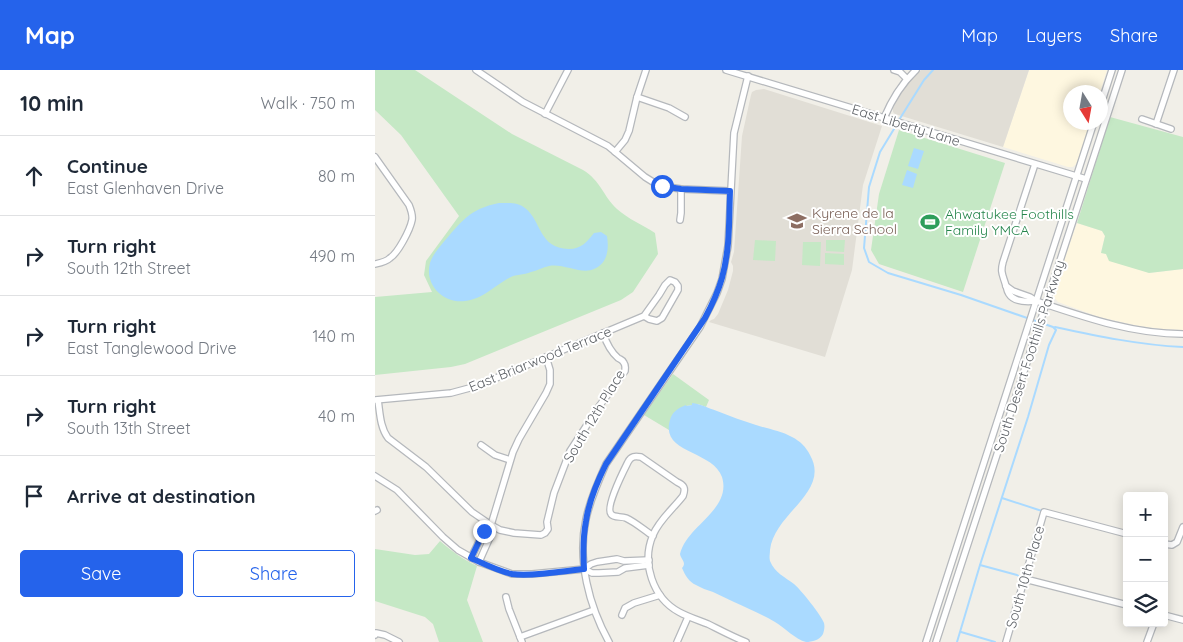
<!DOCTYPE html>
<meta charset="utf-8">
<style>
:root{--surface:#fff;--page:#f6f6f7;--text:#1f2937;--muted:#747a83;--line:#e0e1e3;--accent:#2563eb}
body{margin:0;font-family:Quicksand,sans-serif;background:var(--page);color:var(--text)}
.controls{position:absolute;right:15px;bottom:15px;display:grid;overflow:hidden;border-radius:5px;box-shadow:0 2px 12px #0003}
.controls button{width:45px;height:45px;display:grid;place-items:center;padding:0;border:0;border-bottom:1px solid var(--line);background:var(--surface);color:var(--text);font:25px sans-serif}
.compass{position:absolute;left:688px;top:15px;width:45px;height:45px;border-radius:50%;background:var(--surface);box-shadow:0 2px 12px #0003;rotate:169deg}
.stop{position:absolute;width:15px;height:15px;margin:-11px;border:4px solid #2563eb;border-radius:50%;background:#fff}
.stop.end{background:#2563eb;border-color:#fff;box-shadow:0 1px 5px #0008}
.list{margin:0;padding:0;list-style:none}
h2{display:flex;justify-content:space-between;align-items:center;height:65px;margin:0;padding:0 20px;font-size:21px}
h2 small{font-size:16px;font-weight:400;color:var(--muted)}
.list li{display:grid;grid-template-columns:32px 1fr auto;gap:15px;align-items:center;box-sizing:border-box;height:80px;padding:0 20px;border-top:1px solid var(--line)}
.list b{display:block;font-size:19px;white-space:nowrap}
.list p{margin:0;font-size:16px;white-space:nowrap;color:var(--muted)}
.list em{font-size:16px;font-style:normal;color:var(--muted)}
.actions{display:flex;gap:10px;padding:15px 20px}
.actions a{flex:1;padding:11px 0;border:1px solid var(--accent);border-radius:5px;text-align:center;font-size:18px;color:var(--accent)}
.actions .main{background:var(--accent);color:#fff}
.icon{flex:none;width:28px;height:28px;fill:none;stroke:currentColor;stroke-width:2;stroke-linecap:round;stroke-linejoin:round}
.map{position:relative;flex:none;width:808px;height:572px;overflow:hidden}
header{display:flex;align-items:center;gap:30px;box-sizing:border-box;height:70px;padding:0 25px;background:var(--accent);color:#fff}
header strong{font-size:24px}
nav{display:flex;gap:28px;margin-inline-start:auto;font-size:18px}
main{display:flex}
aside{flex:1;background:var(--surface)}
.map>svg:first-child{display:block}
</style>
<header>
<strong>Map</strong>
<nav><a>Map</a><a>Layers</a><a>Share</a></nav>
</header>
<main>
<aside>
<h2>10 min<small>Walk · 750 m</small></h2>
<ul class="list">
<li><svg class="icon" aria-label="ahead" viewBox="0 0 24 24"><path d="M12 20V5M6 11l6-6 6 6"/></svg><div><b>Continue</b><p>East Glenhaven Drive</p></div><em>80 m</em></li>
<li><svg class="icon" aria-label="right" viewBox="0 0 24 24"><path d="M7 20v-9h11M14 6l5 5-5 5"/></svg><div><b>Turn right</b><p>South 12th Street</p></div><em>490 m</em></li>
<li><svg class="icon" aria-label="right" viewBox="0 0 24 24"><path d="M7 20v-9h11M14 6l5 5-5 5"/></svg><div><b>Turn right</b><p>East Tanglewood Drive</p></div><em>140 m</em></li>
<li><svg class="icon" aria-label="right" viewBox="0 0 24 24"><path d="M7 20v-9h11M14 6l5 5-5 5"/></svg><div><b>Turn right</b><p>South 13th Street</p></div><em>40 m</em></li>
<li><svg class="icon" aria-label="arrive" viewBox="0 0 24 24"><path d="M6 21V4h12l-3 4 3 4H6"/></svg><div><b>Arrive at destination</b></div></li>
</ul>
<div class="actions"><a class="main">Save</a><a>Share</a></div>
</aside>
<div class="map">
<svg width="808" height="572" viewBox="0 0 808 572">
<rect width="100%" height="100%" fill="#f1efe8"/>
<!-- commercial -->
<g fill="#fef7e0">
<polygon points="654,0 732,0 725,22 696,22 696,52 715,53 702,93 698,97 693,97 628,77"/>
<polygon points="702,153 727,161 730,166 726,182 774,203 808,199 808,260 788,259 764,256 724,247 683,232 677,225"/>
</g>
<!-- education -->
<g fill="#e1ded6">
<polygon points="546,0 654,0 628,77 520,44 518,42 518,37 528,19"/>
<polygon points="389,19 507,56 488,115 477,200 450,287 334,252 336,250 339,249 343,244 353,220 358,201 358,196 356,192 359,182 367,66 376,25 377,22 381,20"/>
</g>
<!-- green -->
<g fill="#c5e8c5">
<path d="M0 0H40L137 64 208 100C226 111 228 126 242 139 253 149 268 155 280 163L283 184 258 222 246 230 90 294 76 297 0 305V227L57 222 49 205 51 191 84 146 26 65 0 40Z"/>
<polygon points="735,47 808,67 808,199 774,203 734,191 731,184 726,183 730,166 727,161 702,153"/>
<polygon points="524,60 630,93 588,222 504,194 496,180 504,124"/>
<polygon points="380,170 401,171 400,191 378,190"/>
<polygon points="451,170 470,170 469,182 451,181"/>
<polygon points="428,172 446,172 445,196 427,195"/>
<polygon points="450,183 469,184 469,195 450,194"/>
<polygon points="298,304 334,330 331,337 323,334 311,336 297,346 295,352 294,360 269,345"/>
<path d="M65 471C77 481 87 489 102 496L92 530 108 572H64L58 554 50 547 0 531V479L40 485 54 484Z"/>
</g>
<!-- water -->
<g fill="#aadaff">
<polygon points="539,78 549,81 543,99 533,96"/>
<polygon points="532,100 542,104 538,118 527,115"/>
<path d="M124 133C133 133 143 132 150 138 167 151 163 178 194 179 206 179 212 172 219 163L226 162 232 166C234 179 233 193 219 199 207 205 188 193 174 196 168 197 162 201 156 202 149 205 140 204 134 208 119 216 108 229 90 231 69 234 49 215 55 193 57 186 62 180 67 174 86 152 94 139 124 133Z"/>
<path d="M317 333C326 334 333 338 342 341 355 346 368 351 381 355 393 359 406 361 417 367 425 371 431 377 435 385 456 422 399 443 395 480 395 484 394 487 395 491 400 503 410 507 419 514 427 521 446 545 449 553 450 557 449 561 448 564 445 570 437 572 431 572 421 570 409 557 400 552 386 544 372 538 359 532 352 529 345 525 338 522 332 520 326 518 321 515 314 512 310 505 307 498 312 492 306 490 305 484 312 455 357 440 347 407 338 380 285 384 295 350 297 342 303 338 311 335V336L317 335Z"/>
</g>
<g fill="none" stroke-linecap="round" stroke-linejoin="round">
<!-- stream -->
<g stroke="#aadaff" stroke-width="2">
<polyline points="524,50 549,10 558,0"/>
<polyline points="522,54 505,82 494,117 489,178 494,192 513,203 586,225 678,257 681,260 674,275 653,347 605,495 582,572"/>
<path d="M680 257C722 266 764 275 808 277"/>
<polyline points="627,428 667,441"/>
<polyline points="605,495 642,505 647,508"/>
<polyline points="586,562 620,572"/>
</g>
<!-- minor casing -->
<g stroke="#b5b8bc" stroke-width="8">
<g id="minor">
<polyline points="101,0 148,32 233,76 270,107 278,112 287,116 306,119 355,121"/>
<polyline points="351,0 711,109"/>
<polyline points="519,0 525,2 532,9"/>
<polyline points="262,27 294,38 310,47"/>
<polyline points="726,34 737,0"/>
<polyline points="170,44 193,0"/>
<path d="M509 48C517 29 526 14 541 0"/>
<polyline points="767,49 796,59"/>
<polyline points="781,54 799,0"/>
<polyline points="240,82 250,70 254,61 262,27 271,0"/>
<path d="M0 87 34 135C36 140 38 145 37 150 35 160 23 183 15 188 11 192 5 193 0 194"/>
<path d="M660 94 628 192C625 203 628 205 631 216 633 221 631 219 634 224 639 232 652 232 661 231"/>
<polyline points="305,150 306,143 306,119"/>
<path d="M631 216 638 221 655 227 661 231C709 247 757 264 808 264"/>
<polyline points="0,330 76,323 102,316 269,246 284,225 290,215 295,210 300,212 303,216 303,220 287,248 282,251 274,249 269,246"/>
<path d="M3 330C5 343 5 357 13 368L51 397 97 442 116 455 125 460 139 463 166 465 170 463 173 459 172 452 179 423 195 381 225 335 250 301C250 298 251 296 249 293 247 289 246 290 243 288 236 282 231 272 228 263"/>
<polyline points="106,375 120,385 135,390"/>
<polyline points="0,406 22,420 68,467 83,480 104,492 137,504 157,504 209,499 216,494 222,492 242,489 249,491 274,490"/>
<polyline points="0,441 2,440"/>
<path d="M278 466C269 460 260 452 251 448 246 446 239 448 236 444 230 437 249 400 253 392 256 386 260 386 266 387L302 412C309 415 311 418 308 426 298 439 284 450 278 465 266 493 278 528 304 542 313 547 323 550 333 554 345 560 358 567 371 572"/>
<polyline points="789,474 797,475 802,472 808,457"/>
<polyline points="96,488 109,461 116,455"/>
<polyline points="104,492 116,465 116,455 138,382 144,369 171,323 175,314 175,300 171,287"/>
<polyline points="209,499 217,503 224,503 243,502 250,498 274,495"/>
<polyline points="650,509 752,535"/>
<polyline points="131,527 134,539 147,572"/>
<polyline points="247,545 250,538 259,533 285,525"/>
<polyline points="789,545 808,550"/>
<polyline points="0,565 1,563 10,565 24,572"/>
<polyline points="145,567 219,540"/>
<path d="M234 572C214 536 202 490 211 449 215 430 223 412 231 394L325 257 342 223 347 209 353 176 359 63 373 6"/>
<polyline points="302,572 313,547"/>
<polyline points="551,572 719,52"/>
<polyline points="561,572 747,0"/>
<polyline points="631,572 669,442 752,464"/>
<polyline points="772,572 779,553"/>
</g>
</g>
<!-- minor -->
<use href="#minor" stroke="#fff" stroke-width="5.5"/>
</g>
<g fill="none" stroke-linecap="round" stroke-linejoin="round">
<!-- route -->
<path stroke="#2563eb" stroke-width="6" d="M109 461 96 488C109 494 123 501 137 504 157 507 189 501 209 499 208 483 208 467 211 451 214 431 222 412 231 394L330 248C337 235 343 222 347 208 355 179 354 150 355 121L306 119 287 116"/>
</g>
<!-- icons -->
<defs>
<g id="school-bare" transform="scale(1.5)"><path d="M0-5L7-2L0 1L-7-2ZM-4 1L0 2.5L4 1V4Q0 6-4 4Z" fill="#8d6e63" stroke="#fff" stroke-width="2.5" paint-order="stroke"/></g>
<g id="stadium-bare" transform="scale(1.5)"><path d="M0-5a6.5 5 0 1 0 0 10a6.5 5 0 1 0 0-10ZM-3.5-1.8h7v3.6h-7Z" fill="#2e9e5b" stroke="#fff" stroke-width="2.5" paint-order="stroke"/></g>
</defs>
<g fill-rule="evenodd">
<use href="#school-bare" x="422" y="151"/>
<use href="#stadium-bare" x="555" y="152"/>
</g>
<g text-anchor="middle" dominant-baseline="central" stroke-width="4" stroke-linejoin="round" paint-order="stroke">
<!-- street labels -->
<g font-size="14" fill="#5f6368" stroke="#fff">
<text transform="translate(531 55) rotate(17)">East Liberty Lane</text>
<text transform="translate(654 286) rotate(-72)">South Desert Foothills Parkway</text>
<text transform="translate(165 289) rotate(-22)">East Briarwood Terrace</text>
<text transform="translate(219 346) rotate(-59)">South 12th Place</text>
<text transform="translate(650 507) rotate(-74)">South 10th Place</text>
</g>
<!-- education labels -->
<g font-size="14" fill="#785e54" stroke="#fff" text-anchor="start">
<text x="437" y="143">Kyrene de la<tspan x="437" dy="16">Sierra School</tspan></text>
</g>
<!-- leisure labels -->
<g font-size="14" fill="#27864d" stroke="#fff" text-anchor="start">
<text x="570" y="144">Ahwatukee Foothills<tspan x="570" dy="16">Family YMCA</tspan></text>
</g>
</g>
</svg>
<div class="controls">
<button>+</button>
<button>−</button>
<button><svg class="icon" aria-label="layers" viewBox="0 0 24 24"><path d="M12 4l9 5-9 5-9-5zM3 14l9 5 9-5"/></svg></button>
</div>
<svg class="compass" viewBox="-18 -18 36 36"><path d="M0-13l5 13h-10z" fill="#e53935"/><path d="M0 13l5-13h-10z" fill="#747a83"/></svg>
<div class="stop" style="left:287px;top:116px"></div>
<div class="stop end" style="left:109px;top:461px"></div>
</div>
</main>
